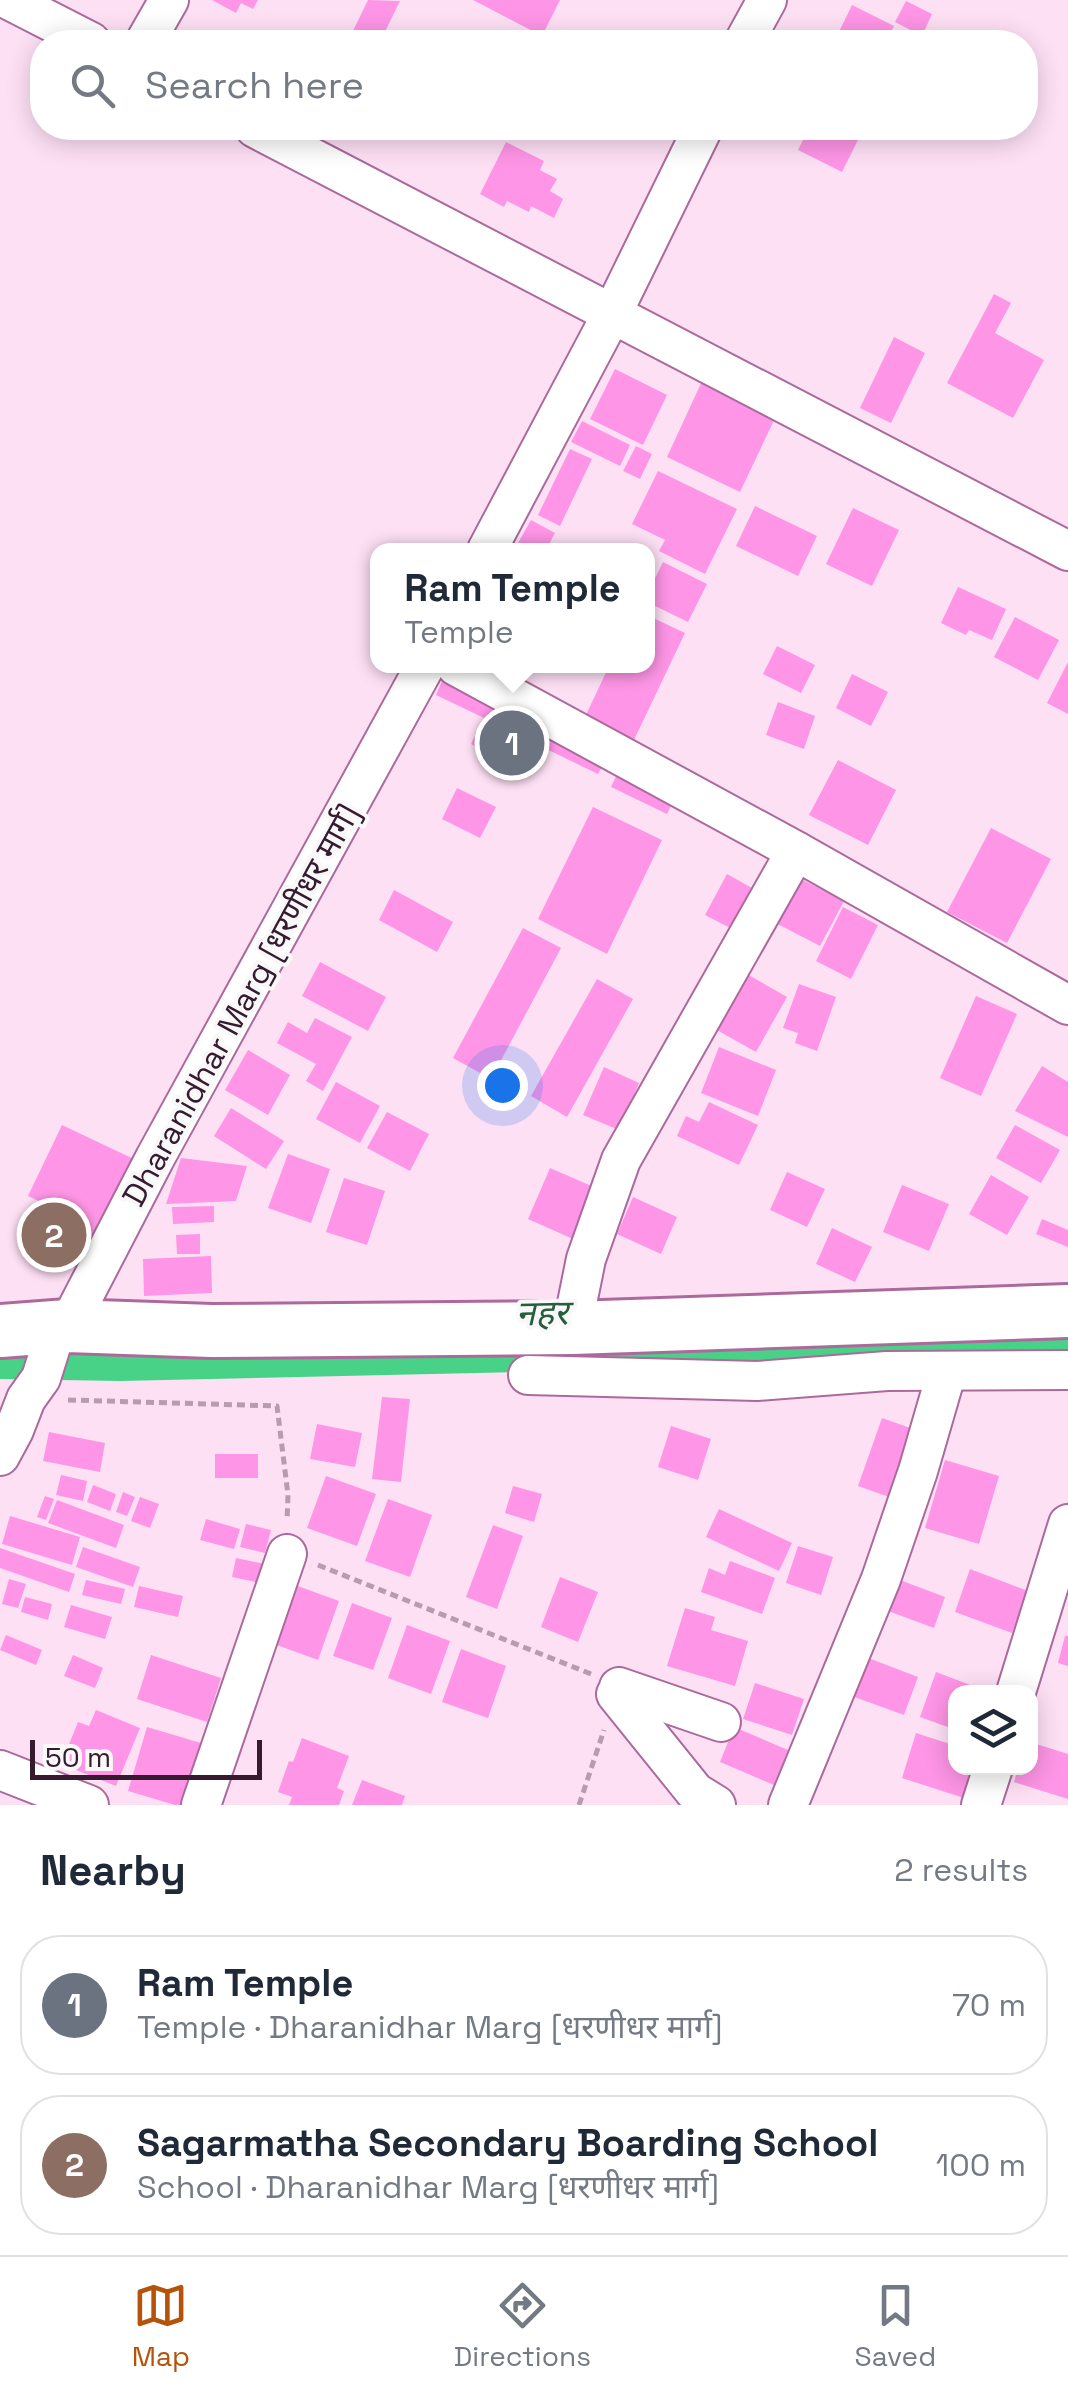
<!DOCTYPE html>
<meta charset="utf-8">
<style>
:root{--surface:#fff;--page:#f2f2f3;--text:#1f2937;--muted:#747a83;--line:#e0e1e3;--accent:#b45309}
body{margin:0;font-family:"Space Grotesk","Noto Sans Devanagari",sans-serif;background:var(--page);color:var(--text)}
.controls{position:absolute;right:30px;bottom:30px;display:grid;overflow:hidden;border-radius:20px;box-shadow:0 5px 25px #0003}
.controls button{width:90px;height:90px;display:grid;place-items:center;padding:0;border:0;border-bottom:2px solid var(--line);background:var(--surface);color:var(--text);font:50px sans-serif}
.scale{position:absolute;left:30px;bottom:25px;width:232px;box-sizing:border-box;padding-left:10px;border:5px solid #361b30;border-top:0;font-size:28px;line-height:35px;white-space:nowrap;color:#361b30;-webkit-text-stroke:8px #f7f8f7;paint-order:stroke}
.you{position:absolute;left:502px;top:1085px;width:35px;height:35px;margin:-25px;border:8px solid #fff;border-radius:50%;background:#1a73e8;box-shadow:0 0 0 15px #1a73e833}
.badge{display:grid;place-items:center;width:65px;height:65px;border-radius:50%;background:var(--accent);color:#fff;font-size:32px;font-weight:700}
.pin{position:absolute;translate:-50% -50%;border:5px solid #fff;box-shadow:0 2px 10px #0006}
.popup{position:absolute;left:370px;top:543px;width:285px;height:130px;box-sizing:border-box;display:grid;place-content:center;border-radius:20px;background:var(--surface);filter:drop-shadow(0 2px 8px #0005);font-size:32px;white-space:nowrap;color:var(--muted)}
.popup b{font-size:38px;color:var(--text)}
.popup::after{content:'';position:absolute;left:50%;top:100%;margin-left:-20px;border:20px solid transparent;border-top-color:var(--surface)}
.list{margin:0;padding:0;list-style:none}
h2{display:flex;justify-content:space-between;align-items:center;height:130px;margin:0;padding:0 40px;font-size:42px}
h2 small{font-size:32px;font-weight:400;color:var(--muted)}
.list li{display:grid;grid-template-columns:65px 1fr auto;gap:30px;align-items:center;box-sizing:border-box;height:140px;margin:0 20px 20px;padding:0 20px;border:2px solid var(--line);border-radius:40px}
.list b{display:block;font-size:38px;white-space:nowrap}
.list p{margin:0;font-size:32px;white-space:nowrap;color:var(--muted)}
.list em{font-size:32px;font-style:normal;color:var(--muted)}
.icon{flex:none;width:55px;height:55px;fill:none;stroke:currentColor;stroke-width:2;stroke-linecap:round;stroke-linejoin:round}
.map{position:relative;flex:none;width:1068px;height:1805px;overflow:hidden}
.search{position:absolute;background:var(--surface);box-shadow:0 5px 25px #0003;left:30px;right:30px;top:30px;height:110px;display:flex;align-items:center;gap:25px;box-sizing:border-box;padding:0 35px;border-radius:40px;color:var(--muted);font-size:38px}
.sheet{height:450px;background:var(--surface)}
nav{display:flex;justify-content:space-around;align-items:center;box-sizing:border-box;height:140px;border-top:2px solid var(--line);background:var(--surface);font-size:28px;color:var(--muted)}
nav a{display:grid;justify-items:center;gap:5px}
nav .on{color:var(--accent)}
.map>svg:first-child{display:block}
</style>
<div class="map">
<svg width="1068" height="1805" viewBox="0 0 1068 1805">
<rect width="100%" height="100%" fill="#fee0f5"/>
<g fill="none" stroke-linecap="round" stroke-linejoin="round">
<!-- canal -->
<polyline stroke="#48d288" stroke-width="32" points="0,1363 120,1365 1068,1344"/>
</g>
<!-- building -->
<g fill="#fe95e6">
<polygon points="212,0 258,0 253,9 241,3 236,13"/>
<polygon points="368,0 400,1 380,42 357,42 349,39"/>
<polygon points="473,0 560,0 542,36"/>
<polygon points="906,1 932,14 922,36 895,22"/>
<polygon points="852,5 894,26 886,42 834,42"/>
<polygon points="809,128 864,128 842,172 798,150"/>
<polygon points="506,142 544,161 540,170 557,179 550,191 563,199 554,218 531,206 529,212 507,201 504,207 480,194"/>
<polygon points="994,294 1011,303 995,333 1044,360 1013,418 947,383"/>
<polygon points="894,337 925,353 891,423 860,408"/>
<polygon points="615,369 667,395 643,445 590,419"/>
<polygon points="703,379 777,414 740,492 667,457"/>
<polygon points="582,421 630,445 620,466 571,442"/>
<polygon points="636,446 652,454 640,479 623,471"/>
<polygon points="570,449 592,459 560,526 538,515"/>
<polygon points="658,471 737,509 705,574 659,551 665,540 632,524"/>
<polygon points="755,506 817,536 798,576 736,546"/>
<polygon points="853,508 899,530 872,586 826,564"/>
<polygon points="531,520 555,533 546,550 514,550"/>
<polygon points="663,562 707,584 688,622 647,602 647,595"/>
<polygon points="958,587 1006,609 992,640 969,630 966,635 941,623"/>
<polygon points="647,615 685,633 634,740 585,717 609,666 647,666"/>
<polygon points="1015,617 1059,640 1038,680 994,657"/>
<polygon points="777,646 815,665 801,693 763,674"/>
<polygon points="1068,662 1068,714 1047,703"/>
<polygon points="494,666 530,666 522,681"/>
<polygon points="852,674 888,692 871,726 836,708"/>
<polygon points="442,681 605,761 598,774 507,730 495,756 471,744 484,718 436,695"/>
<polygon points="778,702 815,716 804,749 766,735"/>
<polygon points="838,760 896,790 868,845 809,815"/>
<polygon points="619,770 675,797 667,814 611,787"/>
<polygon points="457,788 496,807 480,838 442,819"/>
<polygon points="593,807 662,840 607,954 538,919"/>
<polygon points="991,828 1051,859 1007,943 947,912"/>
<polygon points="727,874 759,892 738,932 705,915"/>
<polygon points="793,875 844,901 820,946 770,920"/>
<polygon points="394,890 453,922 437,952 379,920"/>
<polygon points="843,907 878,925 851,979 816,961"/>
<polygon points="523,928 561,948 491,1079 453,1058"/>
<polygon points="320,962 386,997 368,1031 302,996"/>
<polygon points="747,974 787,997 756,1052 715,1029"/>
<polygon points="597,979 633,999 567,1117 531,1096"/>
<polygon points="799,984 836,997 817,1051 795,1043 798,1033 783,1028"/>
<polygon points="976,996 1017,1014 981,1096 940,1078"/>
<polygon points="315,1018 352,1037 323,1091 306,1081 316,1064 277,1043 288,1022 307,1033"/>
<polygon points="719,1047 776,1070 758,1116 701,1093"/>
<polygon points="248,1050 290,1075 268,1115 225,1090"/>
<polygon points="1042,1066 1068,1082 1068,1137 1015,1111"/>
<polygon points="604,1067 639,1083 619,1130 583,1115"/>
<polygon points="336,1082 380,1106 360,1143 316,1119"/>
<polygon points="709,1102 758,1125 739,1165 677,1136 686,1116 699,1122"/>
<polygon points="231,1108 284,1141 266,1169 214,1136"/>
<polygon points="387,1112 429,1134 410,1171 367,1148"/>
<polygon points="62,1125 140,1162 100,1246 68,1230 74,1218 28,1196"/>
<polygon points="1015,1125 1060,1150 1041,1183 996,1158"/>
<polygon points="288,1154 330,1169 311,1223 268,1208"/>
<polygon points="181,1158 247,1166 236,1201 166,1204"/>
<polygon points="550,1168 596,1188 573,1239 528,1219"/>
<polygon points="787,1172 825,1189 807,1227 770,1210"/>
<polygon points="991,1175 1029,1197 1007,1235 969,1214"/>
<polygon points="344,1178 385,1191 367,1245 326,1232"/>
<polygon points="902,1185 949,1204 929,1251 883,1232"/>
<polygon points="633,1197 677,1217 661,1254 617,1234"/>
<polygon points="214,1206 214,1222 173,1224 172,1207"/>
<polygon points="1042,1219 1068,1230 1068,1247 1036,1234"/>
<polygon points="832,1228 872,1247 855,1282 816,1264"/>
<polygon points="200,1234 200,1254 177,1254 176,1235"/>
<polygon points="211,1256 212,1293 144,1296 143,1259"/>
<polygon points="382,1397 410,1399 401,1482 372,1479"/>
<polygon points="882,1418 916,1430 892,1498 858,1486"/>
<polygon points="317,1424 362,1433 355,1467 310,1459"/>
<polygon points="671,1426 711,1439 698,1480 658,1467"/>
<polygon points="49,1432 105,1443 100,1472 43,1461"/>
<rect x="215" y="1454" width="43" height="24"/>
<polygon points="945,1460 999,1476 979,1544 925,1528"/>
<polygon points="61,1475 87,1481 83,1501 56,1495"/>
<polygon points="326,1476 376,1494 357,1546 307,1528"/>
<polygon points="93,1485 116,1494 110,1511 87,1502"/>
<polygon points="513,1486 542,1494 534,1522 505,1513"/>
<polygon points="123,1492 135,1497 127,1516 116,1512"/>
<polygon points="45,1496 54,1499 46,1520 37,1517"/>
<polygon points="140,1497 159,1504 150,1528 131,1521"/>
<polygon points="388,1499 432,1515 410,1577 365,1561"/>
<polygon points="57,1500 124,1525 116,1548 48,1523"/>
<polygon points="719,1509 792,1543 779,1571 706,1537"/>
<polygon points="10,1516 80,1537 72,1565 2,1544"/>
<polygon points="206,1519 240,1529 234,1549 200,1540"/>
<polygon points="246,1524 271,1530 265,1553 240,1547"/>
<polygon points="493,1525 523,1536 497,1609 466,1597"/>
<polygon points="798,1546 833,1557 821,1595 786,1583"/>
<polygon points="83,1547 140,1567 133,1587 76,1567"/>
<polygon points="0,1548 75,1574 69,1592 0,1568"/>
<polygon points="236,1558 274,1566 270,1585 232,1577"/>
<polygon points="730,1561 775,1578 762,1614 701,1592 709,1568 725,1575"/>
<polygon points="970,1569 1028,1591 1012,1633 955,1612"/>
<polygon points="560,1577 598,1592 578,1642 541,1627"/>
<polygon points="9,1579 26,1584 18,1608 2,1604"/>
<polygon points="86,1580 125,1589 121,1604 82,1595"/>
<polygon points="900,1580 945,1597 934,1628 888,1611"/>
<polygon points="295,1585 339,1601 318,1660 274,1644"/>
<polygon points="139,1586 183,1596 178,1617 134,1607"/>
<polygon points="25,1597 52,1604 48,1620 21,1612"/>
<polygon points="352,1603 392,1618 373,1670 333,1656"/>
<polygon points="71,1605 112,1617 105,1639 64,1627"/>
<polygon points="685,1608 715,1617 711,1630 748,1641 735,1686 667,1666"/>
<polygon points="407,1625 450,1641 431,1694 388,1678"/>
<polygon points="6,1635 42,1650 36,1665 0,1650"/>
<polygon points="1065,1636 1068,1636 1068,1666 1058,1663"/>
<polygon points="461,1649 506,1666 488,1718 442,1702"/>
<polygon points="73,1655 103,1668 95,1688 64,1676"/>
<polygon points="151,1655 221,1678 207,1722 137,1699"/>
<polygon points="863,1656 918,1677 904,1715 849,1695"/>
<polygon points="936,1672 989,1692 956,1692 956,1730 920,1717"/>
<polygon points="755,1683 804,1699 792,1735 743,1719"/>
<polygon points="96,1710 140,1728 116,1786 61,1764 78,1722 89,1726"/>
<polygon points="147,1727 201,1743 183,1805 175,1805 128,1791"/>
<polygon points="734,1727 788,1750 774,1785 720,1762"/>
<polygon points="916,1733 956,1746 956,1768 977,1768 967,1799 902,1778"/>
<polygon points="302,1738 349,1756 337,1788 344,1791 339,1805 289,1805 292,1797 278,1792 289,1761 293,1762"/>
<polygon points="1030,1742 1068,1754 1068,1799 1014,1782 1018,1768 1030,1768"/>
<polygon points="362,1780 405,1796 402,1805 352,1805"/>
</g>
<g fill="none" stroke-linecap="round" stroke-linejoin="round">
<!-- street casing -->
<g stroke="#ac6a9c" stroke-width="42">
<g id="street">
<polyline points="9,0 91,42"/>
<polyline points="145,42 169,0"/>
<polyline points="744,42 767,0"/>
<polyline points="255,128 1068,551"/>
<polyline points="487,550 612,314 703,128"/>
<polyline points="456,666 796,851 1068,1005"/>
<polyline points="572,1328 586,1259 621,1160 796,851"/>
<polyline points="528,1375 757,1381 887,1371 1068,1370"/>
<polyline points="0,1456 14,1430 26,1399 41,1378 53,1340 68,1326 155,1158 425,666"/>
<polyline points="619,1687 721,1722"/>
<polyline points="1016,1692 1068,1524"/>
<polyline points="616,1694 695,1792 716,1805"/>
<polyline points="0,1770 89,1805"/>
<polyline points="201,1805 287,1554"/>
<polyline points="788,1805 881,1579 918,1471 947,1371"/>
<polyline points="981,1805 993,1768"/>
</g>
</g>
<!-- secondary casing -->
<g stroke="#ac6a9c" stroke-width="58">
<polyline id="secondary" points="0,1331 68,1326 212,1331 572,1328 1068,1311"/>
</g>
<!-- path -->
<g stroke="#b89bb0" stroke-width="5" stroke-dasharray="8 5" stroke-linecap="butt">
<polyline points="68,1400 277,1406 288,1495 287,1521"/>
<polyline points="318,1565 591,1674"/>
<polyline points="579,1805 604,1730"/>
</g>
<!-- street -->
<use href="#street" stroke="#fff" stroke-width="38"/>
<!-- secondary -->
<use href="#secondary" stroke="#fff" stroke-width="52"/>
</g>
<g text-anchor="middle" dominant-baseline="central" stroke-width="8" stroke-linejoin="round" paint-order="stroke">
<!-- street labels -->
<g font-size="32" fill="#361b30" stroke="#f7f8f7">
<text transform="translate(241 1005) rotate(-61)">Dharanidhar Marg [धरणीधर मार्ग]</text>
</g>
<!-- water labels -->
<g font-size="35" font-style="italic" fill="#285c3e" stroke="#f7f8f7">
<text transform="translate(542 1313) rotate(-1)">नहर</text>
</g>
</g>
</svg>
<div class="controls">
<button><svg class="icon" aria-label="layers" viewBox="0 0 24 24"><path d="M12 4l9 5-9 5-9-5zM3 14l9 5 9-5"/></svg></button>
</div>
<div class="scale">50 m</div>
<div class="you"></div>
<div class="pin badge" style="left:512px;top:743px;background:#6b7280">1</div>
<div class="popup"><b>Ram Temple</b>Temple</div>
<div class="pin badge" style="left:54px;top:1235px;background:#8d6e63">2</div>
<div class="search"><svg class="icon" aria-label="search" viewBox="0 0 24 24"><circle cx="10" cy="10" r="6"/><path d="M15 15l6 6"/></svg>Search here</div>
</div>
<section class="sheet">
<h2>Nearby<small>2 results</small></h2>
<ul class="list">
<li><span class="badge" style="background:#6b7280">1</span><div><b>Ram Temple</b><p>Temple · Dharanidhar Marg [धरणीधर मार्ग]</p></div><em>70 m</em></li>
<li><span class="badge" style="background:#8d6e63">2</span><div><b>Sagarmatha Secondary Boarding School</b><p>School · Dharanidhar Marg [धरणीधर मार्ग]</p></div><em>100 m</em></li>
</ul>
</section>
<nav>
<a class="on"><svg class="icon" aria-label="map" viewBox="0 0 24 24"><path d="M3 6l6-2 6 2 6-2v14l-6 2-6-2-6 2zM9 4v14M15 6v14"/></svg>Map</a>
<a><svg class="icon" aria-label="directions" viewBox="0 0 24 24"><path d="M12 3l9 9-9 9-9-9zM9 14v-3h6M13 9l2 2-2 2"/></svg>Directions</a>
<a><svg class="icon" aria-label="saved" viewBox="0 0 24 24"><path d="M7 4h10v16l-5-4-5 4z"/></svg>Saved</a>
</nav>
